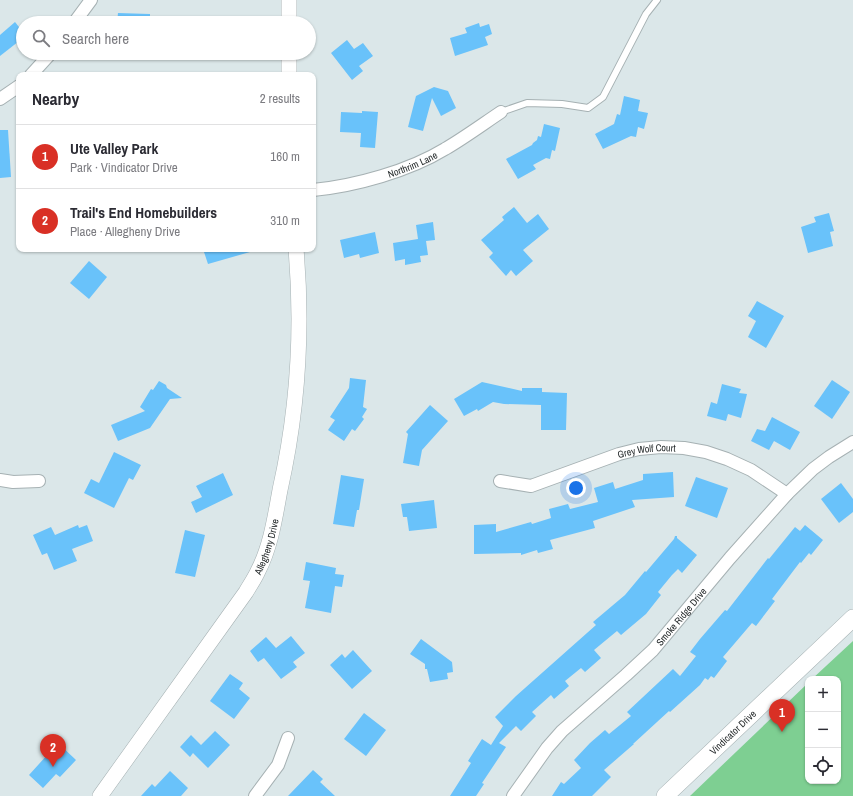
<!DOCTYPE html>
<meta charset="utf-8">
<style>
:root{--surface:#fff;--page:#f2f2f3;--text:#2b2b33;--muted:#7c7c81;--line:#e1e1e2;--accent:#d93025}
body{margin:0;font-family:"Archivo Narrow",sans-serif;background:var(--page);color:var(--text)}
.controls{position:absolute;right:12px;bottom:12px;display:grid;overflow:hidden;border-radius:8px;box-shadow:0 1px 3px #0004}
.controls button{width:36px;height:36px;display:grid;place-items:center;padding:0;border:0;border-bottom:1px solid var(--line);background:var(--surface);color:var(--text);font:20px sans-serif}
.you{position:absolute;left:576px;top:488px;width:14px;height:14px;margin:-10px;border:3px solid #fff;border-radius:50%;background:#1a73e8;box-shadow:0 0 0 6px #1a73e833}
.badge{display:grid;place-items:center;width:26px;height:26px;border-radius:50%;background:var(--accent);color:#fff;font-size:13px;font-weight:700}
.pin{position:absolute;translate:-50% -33px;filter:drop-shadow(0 1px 2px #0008)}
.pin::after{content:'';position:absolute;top:21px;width:14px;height:12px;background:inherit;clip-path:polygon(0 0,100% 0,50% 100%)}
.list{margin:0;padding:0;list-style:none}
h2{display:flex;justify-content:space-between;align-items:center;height:52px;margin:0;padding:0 16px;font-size:17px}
h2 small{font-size:13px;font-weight:400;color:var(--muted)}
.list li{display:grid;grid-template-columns:26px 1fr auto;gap:12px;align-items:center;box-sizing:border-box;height:64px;padding:0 16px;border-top:1px solid var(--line)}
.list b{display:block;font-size:15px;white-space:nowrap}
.list p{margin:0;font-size:13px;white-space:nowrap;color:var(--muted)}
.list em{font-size:13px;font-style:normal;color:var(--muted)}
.icon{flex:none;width:22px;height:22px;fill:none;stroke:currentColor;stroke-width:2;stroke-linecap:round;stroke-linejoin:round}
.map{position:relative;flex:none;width:853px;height:796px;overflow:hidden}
.search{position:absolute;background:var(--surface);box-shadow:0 1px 3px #0004;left:16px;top:16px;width:300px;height:44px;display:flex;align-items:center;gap:10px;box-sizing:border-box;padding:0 14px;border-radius:22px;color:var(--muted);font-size:15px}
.panel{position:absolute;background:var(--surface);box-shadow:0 1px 3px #0004;left:16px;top:72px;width:300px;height:180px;border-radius:8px}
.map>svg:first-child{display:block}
</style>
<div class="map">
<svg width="853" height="796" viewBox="0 0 853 796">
<rect width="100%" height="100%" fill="#dbe7e9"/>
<!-- green -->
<polygon fill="#7ecf92" points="853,641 853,796 690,796 808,683 808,781 838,781 838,679 812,679"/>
<!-- building -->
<g fill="#69c2fa">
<polygon points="118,13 150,14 150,23 117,23"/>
<polygon points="15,22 23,32 23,38 0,56 0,35"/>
<polygon points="479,23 480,27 489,24 492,34 485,37 488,45 455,56 450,38 467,33 465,28"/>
<polygon points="347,40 354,49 363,43 373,56 359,66 363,71 352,80 331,53"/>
<polygon points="434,87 448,91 456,108 441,116 432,98 423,131 408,127 416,96"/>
<polygon points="624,96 640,100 638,111 648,113 644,129 638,127 636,137 631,136 603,149 595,134 614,124 617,114 620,115"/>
<polygon points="362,111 378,112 375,148 360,147 361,133 340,132 341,112 362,113"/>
<polygon points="544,124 560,128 555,151 552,150 550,159 546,158 533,165 536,169 518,179 506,159 532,145 533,143 537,140 538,136 541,137"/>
<polygon points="0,130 8,130 11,177 0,178"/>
<polygon points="514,207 527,223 538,214 549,229 523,250 533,261 516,276 511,270 506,276 489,257 493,253 481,240 504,220 502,217"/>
<polygon points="829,213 834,231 830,232 833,246 808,253 801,227 816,222 814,217"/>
<polygon points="433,222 435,240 426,241 428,255 420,256 421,262 405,265 405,259 395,261 393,243 418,239 416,225"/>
<polygon points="375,232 379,253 360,258 359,254 344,258 340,240"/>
<polygon points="203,249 250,249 250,252 208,264"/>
<polygon points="89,261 107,277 89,299 70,283"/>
<polygon points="757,301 784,316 766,348 748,337 756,321 748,316"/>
<polygon points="350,378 366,380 363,407 367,409 362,417 364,419 355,431 352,429 344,441 328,430 335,420 330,417 349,388"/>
<polygon points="832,380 850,392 832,419 814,406"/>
<polygon points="159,381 166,385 167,388 182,398 170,399 150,428 118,441 111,425 145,411 140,407 151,389 153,390"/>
<polygon points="482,382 522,391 522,388 542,388 542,392 567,393 566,430 541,430 541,405 504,404 493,402 478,411 477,409 464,416 454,399"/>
<polygon points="722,384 741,389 739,393 747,394 741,418 728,414 726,421 707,416 711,402 717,404"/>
<polygon points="430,405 448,421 422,450 419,466 403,463 408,434 406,432"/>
<polygon points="772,417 800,432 790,450 774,441 769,450 751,441 757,429 765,431"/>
<polygon points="114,452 141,465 133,480 129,478 114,508 84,493 91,479 99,483"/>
<polygon points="673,472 674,497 632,500 635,507 593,521 595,528 550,540 553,549 538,553 537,550 521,555 521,553 474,554 474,525 496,524 496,532 531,522 532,524 551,518 549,509 568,504 570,509 598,502 594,488 613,482 615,489 643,480 643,474"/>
<polygon points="223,473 233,495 196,513 191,502 202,497 196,486"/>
<polygon points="341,475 364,479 359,510 357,510 354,527 333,524"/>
<polygon points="696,477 728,488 717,518 685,506"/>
<polygon points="841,483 853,499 853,512 839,523 821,499"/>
<polygon points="434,500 437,528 409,531 407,517 403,517 401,504"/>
<polygon points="78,525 79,528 87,525 93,541 72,549 77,561 54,570 47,553 42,555 33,535 51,527 55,535"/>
<polygon points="805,525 823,540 811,555 809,553 801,563 800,562 772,599 775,601 756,626 752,623 723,657 727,661 714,678 711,676 708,680 705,678 700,685 670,712 669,711 633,744 634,744 604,770 611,777 592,796 552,796 561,782 564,784 581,768 574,760 590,743 605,730 609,734 631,716 627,712 673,669 680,676 696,656 690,652 700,639 725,610 727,611 768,558 769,559 795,527 800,531"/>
<polygon points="185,530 205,535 195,577 175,573"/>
<polygon points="675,536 677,536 677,538 697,555 682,573 678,569 672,575 658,592 661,595 646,614 621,635 617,631 594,650 601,658 585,672 581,668 565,681 569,686 554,699 551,695 532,712 536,716 521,731 516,726 499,743 506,747 482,783 484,784 476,796 450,796 471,763 468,761 482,739 491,745 503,726 495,717 516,696 596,625 593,622 625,595 645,571 646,572 674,539"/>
<polygon points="306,562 336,568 335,574 344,575 342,587 335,586 331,613 305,608 310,581 303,580"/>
<polygon points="291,636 305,653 293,662 297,667 281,679 264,658 258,662 250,651 266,637 276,648"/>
<polygon points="421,639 452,662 453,672 447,673 448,679 430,682 427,669 425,669 425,664 410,654"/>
<polygon points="353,650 372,671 352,689 330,665 342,654 345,658"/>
<polygon points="230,674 243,683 239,689 250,698 234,719 210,701"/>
<polygon points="364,713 386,730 366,756 344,739"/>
<polygon points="215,731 230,745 208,768 193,753 190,757 180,747 191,735 201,745"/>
<polygon points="58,743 76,760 60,777 56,774 43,788 29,775"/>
<polygon points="313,770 323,779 320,782 335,796 288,796"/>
<polygon points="170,771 188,788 181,796 141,796 152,784 155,787"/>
</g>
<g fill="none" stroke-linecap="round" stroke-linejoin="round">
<!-- service casing -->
<g stroke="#a6b1b3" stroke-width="8">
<polyline id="service" points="501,112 527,103 562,104 588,108 603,97 646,14 657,0"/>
</g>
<!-- minor casing -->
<g stroke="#a6b1b3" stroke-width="14">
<g id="minor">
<polyline points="74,23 91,0"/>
<polyline points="31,75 51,53"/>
<polyline points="0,99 19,86"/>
<path id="s1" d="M313 190C355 186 409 171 445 149 464 138 483 124 501 112"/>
<polyline points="0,480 13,482 39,481"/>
<path id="s2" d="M500 481 531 486 619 454 639 449 661 447 684 448 706 452 727 459 751 470 787 494"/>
<polyline points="255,796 278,765 288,738"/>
<path id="s3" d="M513 796 547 748 562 731 626 675 653 650 730 558 787 494 813 469 829 457 853 442"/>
</g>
</g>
<!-- tertiary casing -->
<g stroke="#a6b1b3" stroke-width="16">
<g id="tertiary">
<polyline points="289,23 289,0"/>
<polyline points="289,75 289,53"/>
<path id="s4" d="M100 796 246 592C250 585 255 578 258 571 271 546 275 517 280 490 298 410 303 330 296 249"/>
</g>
</g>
<!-- secondary casing -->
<g stroke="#a6b1b3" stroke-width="18">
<g id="secondary">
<path id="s5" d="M665 796 853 618"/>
</g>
</g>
<!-- service -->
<use href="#service" stroke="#fff" stroke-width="6"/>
<!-- minor -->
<use href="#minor" stroke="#fff" stroke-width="12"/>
<!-- tertiary -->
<use href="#tertiary" stroke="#fff" stroke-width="15"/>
<!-- secondary -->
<use href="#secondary" stroke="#fff" stroke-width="17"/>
</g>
<g text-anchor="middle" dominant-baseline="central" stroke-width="3.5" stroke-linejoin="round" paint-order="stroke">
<!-- street labels -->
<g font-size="10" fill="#272c2d" stroke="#dbe7e9">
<text stroke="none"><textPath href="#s1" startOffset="103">Northrim Lane</textPath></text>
<text stroke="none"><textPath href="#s2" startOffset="153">Grey Wolf Court</textPath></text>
<text stroke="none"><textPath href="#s4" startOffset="301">Allegheny Drive</textPath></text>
<text stroke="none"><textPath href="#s3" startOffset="247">Smoke Ridge Drive</textPath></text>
<text stroke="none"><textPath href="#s5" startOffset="93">Vindicator Drive</textPath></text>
</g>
</g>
</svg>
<div class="controls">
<button>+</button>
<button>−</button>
<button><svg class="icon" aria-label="locate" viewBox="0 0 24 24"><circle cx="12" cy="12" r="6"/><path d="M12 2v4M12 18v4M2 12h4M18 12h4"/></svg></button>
</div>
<div class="you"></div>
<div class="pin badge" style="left:782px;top:732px">1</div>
<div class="pin badge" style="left:53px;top:767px">2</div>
<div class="search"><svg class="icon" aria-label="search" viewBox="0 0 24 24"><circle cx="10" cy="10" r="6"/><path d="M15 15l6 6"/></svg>Search here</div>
<section class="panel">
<h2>Nearby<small>2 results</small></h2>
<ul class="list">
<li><span class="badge">1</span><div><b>Ute Valley Park</b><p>Park · Vindicator Drive</p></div><em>160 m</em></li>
<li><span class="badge">2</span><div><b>Trail's End Homebuilders</b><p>Place · Allegheny Drive</p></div><em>310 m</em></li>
</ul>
</section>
</div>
